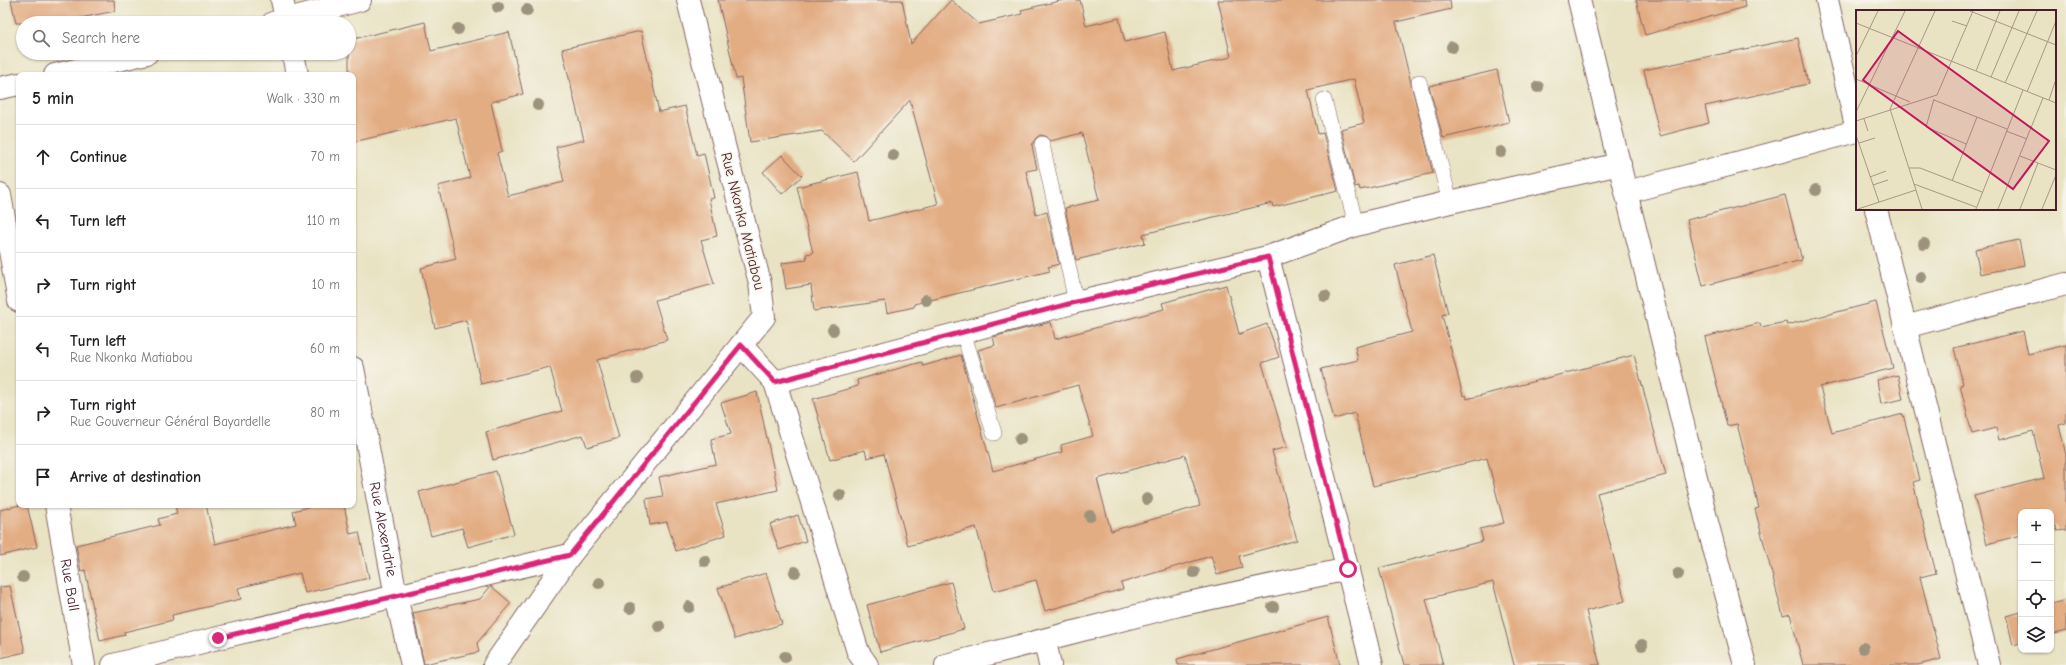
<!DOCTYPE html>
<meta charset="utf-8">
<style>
:root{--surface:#fff;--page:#f2f2f2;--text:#202124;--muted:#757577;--line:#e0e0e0}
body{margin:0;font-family:"Comic Neue",sans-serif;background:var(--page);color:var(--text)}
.controls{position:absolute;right:12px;bottom:12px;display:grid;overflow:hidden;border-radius:8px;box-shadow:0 1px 3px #0004}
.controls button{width:36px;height:36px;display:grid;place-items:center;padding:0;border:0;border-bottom:1px solid var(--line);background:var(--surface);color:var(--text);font:20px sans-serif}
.stop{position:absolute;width:12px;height:12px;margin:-9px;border:3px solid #db2777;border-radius:50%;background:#fff}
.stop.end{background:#db2777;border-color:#fff;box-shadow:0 1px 4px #0008}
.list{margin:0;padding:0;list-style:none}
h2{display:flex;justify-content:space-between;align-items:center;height:52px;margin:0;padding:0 16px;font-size:17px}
h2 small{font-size:13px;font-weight:400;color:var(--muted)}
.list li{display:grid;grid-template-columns:26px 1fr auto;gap:12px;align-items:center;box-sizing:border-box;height:64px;padding:0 16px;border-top:1px solid var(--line)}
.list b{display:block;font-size:15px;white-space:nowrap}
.list p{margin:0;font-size:13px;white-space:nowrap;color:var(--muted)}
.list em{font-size:13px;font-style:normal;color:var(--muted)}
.icon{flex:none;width:22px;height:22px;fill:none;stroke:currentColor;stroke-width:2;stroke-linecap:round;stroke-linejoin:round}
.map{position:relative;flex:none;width:2066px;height:665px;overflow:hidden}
.search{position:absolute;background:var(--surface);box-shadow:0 1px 3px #0004;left:16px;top:16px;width:340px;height:44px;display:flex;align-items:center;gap:10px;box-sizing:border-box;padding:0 14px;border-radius:22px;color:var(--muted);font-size:15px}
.panel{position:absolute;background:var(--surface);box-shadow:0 1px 3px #0004;left:16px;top:72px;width:340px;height:436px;border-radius:8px}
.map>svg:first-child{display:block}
</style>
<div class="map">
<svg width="2066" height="665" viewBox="0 0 2066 665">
<rect width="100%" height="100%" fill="#f7f3e8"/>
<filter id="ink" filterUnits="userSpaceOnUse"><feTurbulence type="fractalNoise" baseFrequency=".025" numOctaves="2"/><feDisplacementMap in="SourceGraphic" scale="8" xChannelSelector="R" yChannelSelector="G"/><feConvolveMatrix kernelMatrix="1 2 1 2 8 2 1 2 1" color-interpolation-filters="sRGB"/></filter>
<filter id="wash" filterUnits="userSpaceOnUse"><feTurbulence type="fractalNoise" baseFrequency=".012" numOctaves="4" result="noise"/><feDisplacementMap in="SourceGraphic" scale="16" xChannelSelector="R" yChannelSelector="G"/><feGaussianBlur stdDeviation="0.9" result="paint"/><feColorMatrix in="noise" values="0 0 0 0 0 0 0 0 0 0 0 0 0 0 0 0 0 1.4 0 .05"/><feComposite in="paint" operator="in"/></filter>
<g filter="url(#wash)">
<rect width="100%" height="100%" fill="#e9e3c4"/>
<g id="blocks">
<!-- building -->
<g fill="#e3ad84" fill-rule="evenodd">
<polygon points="11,0 114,0 115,11 56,23 16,23"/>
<polygon points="718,0 902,0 911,44 951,0 979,24 1022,14 1021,10 1064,0 1080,0 1086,26 1119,18 1125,42 1165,32 1173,71 1231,57 1218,0 1450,0 1451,9 1396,22 1433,173 1360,190 1359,186 1355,187 1341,129 1364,123 1354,79 1308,90 1318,134 1323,133 1338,191 1273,207 1272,203 1143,234 1145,243 1076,260 1065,208 1099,200 1082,133 1050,141 1045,136 1040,135 1036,138 1032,145 1037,169 1026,171 1036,215 1047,212 1059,264 1048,267 1050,271 914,304 914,307 887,313 885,301 814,311 811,285 786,289 782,263 807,260 806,254 813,253 797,187 858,172 869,221 938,204 910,100 854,161 822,131 750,142 741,78 736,79"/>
<polygon points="1636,0 1744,0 1745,7 1645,35"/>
<polygon points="425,22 431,51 509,32 523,94 491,102 502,151 497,153 508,196 564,182 556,147 584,140 562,49 641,31 659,112 685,106 697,155 704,153 714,198 709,199 717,236 701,240 714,284 655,300 667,340 597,360 619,438 587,447 583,435 493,460 486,432 562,411 550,367 481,384 466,320 435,328 421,268 456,259 438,186 470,178 456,118 353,142 353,75 349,75 349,40"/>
<polygon points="1798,38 1808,84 1705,106 1709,123 1660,136 1644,70"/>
<polygon points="1497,70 1509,122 1443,138 1429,86"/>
<polygon points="782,155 802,176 782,194 763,172"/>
<polygon points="1785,195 1802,260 1703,286 1687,220"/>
<polygon points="2019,240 2024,265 1980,274 1975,249"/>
<polygon points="1433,255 1448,313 1442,315 1463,396 1466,395 1467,399 1634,355 1666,475 1597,493 1625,601 1586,611 1600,665 1514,665 1493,582 1426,599 1443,665 1404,665 1379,568 1483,541 1480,529 1504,523 1487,458 1373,486 1355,413 1334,419 1321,369 1358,360 1355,347 1412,332 1395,265"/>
<path d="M1226 285 1239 334 1267 324 1279 357 1262 363 1287 447 1272 451 1297 540 1239 556 1242 568 1217 575 1211 556 1121 583 1123 589 1045 611 1036 580 994 591 976 527 908 546 884 454 867 458 865 450 830 460 813 399 858 386 857 380 922 362 923 366 961 355 993 471 1062 452 1061 445 1093 436 1078 385 996 408 978 350 995 345 993 337 1051 322 1055 339 1164 309 1162 303ZM1185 455 1200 506 1111 531 1097 479Z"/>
<polygon points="1876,302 1893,368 1820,387 1832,433 1903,414 1920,480 1913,482 1936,573 1920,577 1941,659 1918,665 1803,665 1790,614 1783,616 1755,509 1759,508 1737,424 1727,426 1705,337 1760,323 1761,327 1786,322 1787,325"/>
<polygon points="2023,331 2028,354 2066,345 2066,423 2059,425 2066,455 2066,530 2057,531 2056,526 2051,527 2051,512 2021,512 2021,535 1987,544 1974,496 2044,478 2033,431 1999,440 1996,428 1972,434 1960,385 1963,384 1954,348"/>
<polygon points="1898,375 1903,399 1881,404 1877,380"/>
<polygon points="757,392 778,490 716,504 726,535 676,551 667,522 650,525 646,499 663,496 659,477 716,464 711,439 731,434 721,403"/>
<polygon points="496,471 514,534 468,547 462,528 431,536 419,492"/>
<polygon points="20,505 27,505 37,547 0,556 0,510"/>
<polygon points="175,505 206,505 215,544 296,524 293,511 317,505 344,505 350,534 359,532 369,578 305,593 300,573 238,588 241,599 172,615 173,620 124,632 125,635 100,641 85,570 81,571 76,545 160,525 158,519 177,514"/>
<polygon points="798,515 806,541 779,550 770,524"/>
<polygon points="766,573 782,624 735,639 718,588"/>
<polygon points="951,582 964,629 880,652 867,605"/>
<polygon points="10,586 25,652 0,658 0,587"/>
<polygon points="491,586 511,603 477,643 479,652 424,664 413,613 480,599"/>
<polygon points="2066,600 2066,631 2051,635 2051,604"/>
<polygon points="2021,612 2021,643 2013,645 2006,616"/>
<polygon points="1328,617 1340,665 1178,665 1177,659"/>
</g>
</g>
</g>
<g filter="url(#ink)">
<use href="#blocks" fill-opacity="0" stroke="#826461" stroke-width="1"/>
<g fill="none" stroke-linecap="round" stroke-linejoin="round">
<!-- lane casing -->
<g stroke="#826461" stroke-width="16">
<g id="lane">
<polyline points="1419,82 1450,202"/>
<polyline points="1324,100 1356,225"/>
<polyline points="1042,144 1076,302"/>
<polyline points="963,332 994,433"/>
</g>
</g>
<!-- street casing -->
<g stroke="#826461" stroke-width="24">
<g id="street">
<polyline points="282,0 287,23"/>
<polyline points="1579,0 1707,522 1745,665"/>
<polyline points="1827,0 1857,130"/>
<polyline points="293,53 297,75"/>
<polyline points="1627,192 1857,131"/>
<polyline points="0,195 19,301"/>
<polyline points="1876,209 1989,665"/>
<polyline points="1268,257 1372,665"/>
<polyline points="1905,327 2066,284"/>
<polyline points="741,345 775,382 858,652 867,665"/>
<path id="s1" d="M353 368 396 596 412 665"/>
<polyline points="775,382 1076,302 1268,257 1356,225 1450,202 1620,164"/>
<path id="s2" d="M56 505 84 665"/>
<polyline points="1045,641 1050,665"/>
<polyline points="113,665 218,638 570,555"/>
<polyline points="494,665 570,555 764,317 760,283 727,157 688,0"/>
<polyline points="946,665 1179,605 1348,569"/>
</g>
</g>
<!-- secondary casing -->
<g stroke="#826461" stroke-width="24">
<g id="secondary">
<polyline points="273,23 360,0"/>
<polyline points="55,75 147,53"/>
<polyline points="0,88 19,84"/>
</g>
</g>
<!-- lane -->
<use href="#lane" stroke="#fff" stroke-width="15"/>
<!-- street -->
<use href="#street" stroke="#fff" stroke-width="22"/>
<!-- secondary -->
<use href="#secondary" stroke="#fff" stroke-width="22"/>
</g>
<!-- trees -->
<g fill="#9d927c">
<circle cx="498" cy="7" r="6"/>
<circle cx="527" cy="10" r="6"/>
<circle cx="458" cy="29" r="6"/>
<circle cx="1452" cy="47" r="6"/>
<circle cx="1538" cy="87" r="6"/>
<circle cx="538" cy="105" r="6"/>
<circle cx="1501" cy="152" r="6"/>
<circle cx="893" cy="155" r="6"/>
<circle cx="1816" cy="190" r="6"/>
<circle cx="1924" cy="244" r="6"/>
<circle cx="1921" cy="277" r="6"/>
<circle cx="1325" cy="296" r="6"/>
<circle cx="926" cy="300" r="6"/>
<circle cx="833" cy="330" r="6"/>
<circle cx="637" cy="378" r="6"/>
<circle cx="1020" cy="439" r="6"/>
<circle cx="840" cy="495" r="6"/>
<circle cx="1147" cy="499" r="6"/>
<circle cx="1090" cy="516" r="6"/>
<circle cx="705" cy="561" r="6"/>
<circle cx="795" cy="572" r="6"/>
<circle cx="1194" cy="572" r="6"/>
<circle cx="1678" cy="574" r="6"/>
<circle cx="23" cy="577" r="6"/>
<circle cx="599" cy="583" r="6"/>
<circle cx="689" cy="607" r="6"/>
<circle cx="1273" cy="607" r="6"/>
<circle cx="630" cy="608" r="6"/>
<circle cx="659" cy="626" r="6"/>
<circle cx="1642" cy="645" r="6"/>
<circle cx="1863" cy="648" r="6"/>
<circle cx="785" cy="657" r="6"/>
</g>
</g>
<g fill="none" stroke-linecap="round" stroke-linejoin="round" filter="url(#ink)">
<!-- route -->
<polyline stroke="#db2777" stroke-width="5" points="218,638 570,555 741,345 775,382 1076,302 1268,257 1348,569"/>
</g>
<g text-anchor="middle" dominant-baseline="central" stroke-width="3" stroke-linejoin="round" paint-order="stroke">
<!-- street labels -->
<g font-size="15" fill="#4a1f2b" stroke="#f7f3e8">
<text transform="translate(743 221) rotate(76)">Rue Nkonka Matiabou</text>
<text stroke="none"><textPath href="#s1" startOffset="164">Rue Alexendrie</textPath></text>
<text stroke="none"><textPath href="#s2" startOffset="81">Rue Ball</textPath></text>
</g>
</g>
<!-- overview -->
<g transform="translate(1856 10)">
<rect width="200" height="200" fill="#e9e3c4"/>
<path fill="none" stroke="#a99587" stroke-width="1" d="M114 1 200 35M96 11 111 16M0 13 200 93M0 46 22 1M120 61 144 1M135 67 163 1M0 69 54 92M149 73 181 1M171 82 200 11M78 89 70 117 110 134M78 90 151 119M193 90 200 69M0 102 49 1M8 109 12 121M0 111 81 85 117 1M150 121 171 129M0 125 23 192M3 133 19 128M164 146 200 160M53 158H64L126 182M14 167 30 161M96 171 121 107M58 174 120 197M17 175 32 170M2 199 60 180M66 199 34 99 79 1M120 199 167 80M142 199 187 88M164 199 182 153M186 199 200 165"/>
<path fill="#c2185b" fill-opacity="0.15" stroke="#c2185b" stroke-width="2" d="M42 21 193 131 157 179 7 70Z"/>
<rect width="200" height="200" fill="none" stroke="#4a1f2b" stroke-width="2"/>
</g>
</svg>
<div class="controls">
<button>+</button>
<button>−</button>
<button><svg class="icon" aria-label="locate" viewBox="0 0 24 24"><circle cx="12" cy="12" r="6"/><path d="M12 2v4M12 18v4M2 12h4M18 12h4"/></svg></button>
<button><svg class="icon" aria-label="layers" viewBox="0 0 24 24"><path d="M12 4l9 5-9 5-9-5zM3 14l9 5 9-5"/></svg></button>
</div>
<div class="stop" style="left:1348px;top:569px"></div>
<div class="stop end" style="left:218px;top:638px"></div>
<div class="search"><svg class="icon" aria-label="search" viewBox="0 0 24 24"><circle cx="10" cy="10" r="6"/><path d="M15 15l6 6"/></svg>Search here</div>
<section class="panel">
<h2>5 min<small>Walk · 330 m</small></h2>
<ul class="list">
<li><svg class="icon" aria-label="ahead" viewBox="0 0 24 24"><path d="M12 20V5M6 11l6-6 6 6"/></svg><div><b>Continue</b></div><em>70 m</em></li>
<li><svg class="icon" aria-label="left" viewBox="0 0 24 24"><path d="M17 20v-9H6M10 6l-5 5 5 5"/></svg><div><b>Turn left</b></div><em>110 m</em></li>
<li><svg class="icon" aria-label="right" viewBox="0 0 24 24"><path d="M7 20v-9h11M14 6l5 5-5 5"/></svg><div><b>Turn right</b></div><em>10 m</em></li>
<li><svg class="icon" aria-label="left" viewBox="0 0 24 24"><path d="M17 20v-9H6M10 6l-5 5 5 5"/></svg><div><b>Turn left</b><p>Rue Nkonka Matiabou</p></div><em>60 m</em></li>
<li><svg class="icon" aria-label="right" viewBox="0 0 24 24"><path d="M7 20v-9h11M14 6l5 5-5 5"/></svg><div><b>Turn right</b><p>Rue Gouverneur Général Bayardelle</p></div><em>80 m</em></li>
<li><svg class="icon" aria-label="arrive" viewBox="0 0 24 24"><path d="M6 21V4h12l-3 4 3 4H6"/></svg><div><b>Arrive at destination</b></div></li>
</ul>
</section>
</div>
